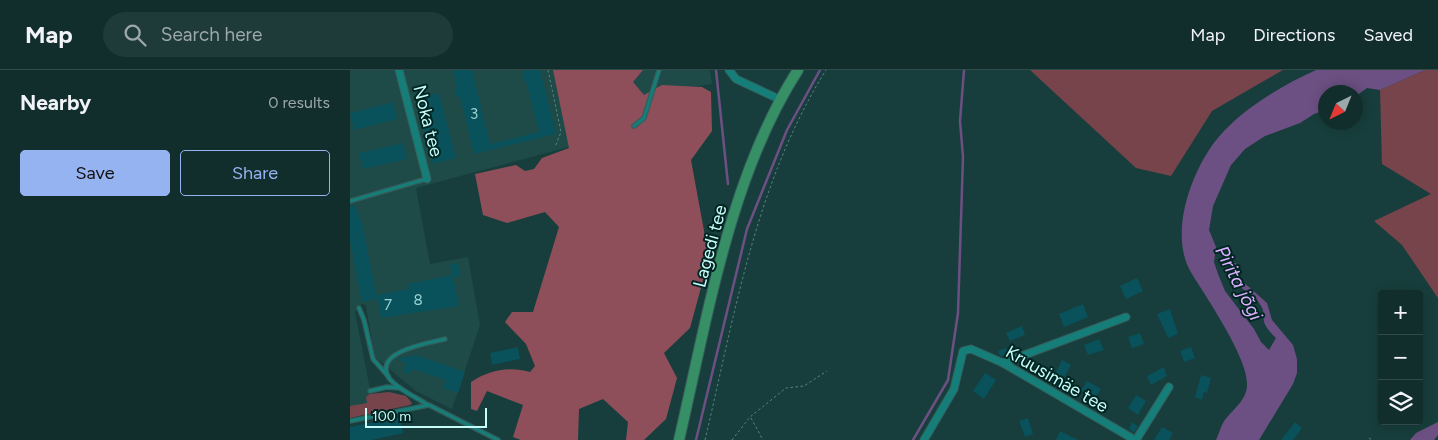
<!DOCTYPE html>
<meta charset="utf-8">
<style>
:root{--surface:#112e2d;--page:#1e3a39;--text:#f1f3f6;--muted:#9ca8aa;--line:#304a49;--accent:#95b2f1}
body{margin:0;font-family:Figtree,sans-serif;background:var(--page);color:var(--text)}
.controls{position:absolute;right:15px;bottom:15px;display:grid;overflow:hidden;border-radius:5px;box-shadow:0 2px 12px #0003}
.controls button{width:45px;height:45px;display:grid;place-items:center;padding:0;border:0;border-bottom:1px solid var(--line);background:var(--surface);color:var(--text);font:25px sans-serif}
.compass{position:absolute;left:968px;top:15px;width:45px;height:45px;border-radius:50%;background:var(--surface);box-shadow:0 2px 12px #0003;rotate:223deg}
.scale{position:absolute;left:15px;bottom:12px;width:122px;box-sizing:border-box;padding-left:5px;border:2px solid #c7fdf9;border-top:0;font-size:14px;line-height:18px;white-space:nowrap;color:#c7fdf9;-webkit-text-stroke:4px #002523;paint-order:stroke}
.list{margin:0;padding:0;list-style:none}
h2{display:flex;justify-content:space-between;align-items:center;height:65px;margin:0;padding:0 20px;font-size:21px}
h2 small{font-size:16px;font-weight:400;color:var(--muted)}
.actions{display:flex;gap:10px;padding:15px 20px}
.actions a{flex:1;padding:11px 0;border:1px solid var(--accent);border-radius:5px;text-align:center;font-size:18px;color:var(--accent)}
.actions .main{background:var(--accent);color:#111}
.icon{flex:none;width:28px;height:28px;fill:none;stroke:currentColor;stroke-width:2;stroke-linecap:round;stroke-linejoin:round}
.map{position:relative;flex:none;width:1088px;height:370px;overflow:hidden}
header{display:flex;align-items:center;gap:30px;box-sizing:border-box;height:70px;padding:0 25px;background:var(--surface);border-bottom:1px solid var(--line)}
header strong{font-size:24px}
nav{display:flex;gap:28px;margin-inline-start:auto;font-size:18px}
.search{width:350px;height:45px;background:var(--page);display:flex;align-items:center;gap:12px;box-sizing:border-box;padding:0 18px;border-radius:28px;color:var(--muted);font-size:19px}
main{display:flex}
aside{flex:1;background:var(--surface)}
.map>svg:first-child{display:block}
</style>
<header>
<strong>Map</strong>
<div class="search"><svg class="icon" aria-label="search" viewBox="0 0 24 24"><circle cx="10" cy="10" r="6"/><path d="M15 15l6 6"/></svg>Search here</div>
<nav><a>Map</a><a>Directions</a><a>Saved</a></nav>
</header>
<main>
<aside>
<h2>Nearby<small>0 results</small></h2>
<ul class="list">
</ul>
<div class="actions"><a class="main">Save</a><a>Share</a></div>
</aside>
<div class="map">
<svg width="1088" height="370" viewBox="0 0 1088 370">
<rect width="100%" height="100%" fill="#173e3c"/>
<!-- built -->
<polygon fill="#1e4a48" points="0,0 360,0 362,14 308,22 301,55 66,118 80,194 118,187 130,255 102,339 66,321 25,287 16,236 13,233 5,242 23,335 0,339"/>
<!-- green -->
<g fill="#77444c">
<polygon points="680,0 933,0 862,41 821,106 786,98"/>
<polygon points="1075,0 1088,0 1088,228 1052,175 1024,151 1081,124 1032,94 1030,20"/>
<polygon points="39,322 56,326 62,333 60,335 0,348 0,336 17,333 16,327 20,324"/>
</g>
<!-- forest -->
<path fill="#8f4f5a" d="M203 0H293L283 12 294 25 312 15 352 17 361 22 362 61 341 90 359 188 340 258 314 283 327 308 316 349 294 370H276L278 352 253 329 229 339 228 370H171L163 367 173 335 137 321 127 341 121 339V312C139 300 159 296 180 302L185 296 176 274 155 252 162 242H183L209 157 195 142 157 153 133 145 125 104 166 95 175 101 184 99 192 88 219 78Z"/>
<!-- water -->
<g fill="#6d5083">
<path d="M966 0H1075L1030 20 1017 18 1006 26V22H976L975 40 964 44 950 53 915 66 895 79 881 95 863 136 859 160 866 177 864 192 868 204 875 221 904 259 911 272 919 280 926 268C922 264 916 258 914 252 913 248 914 244 913 240 905 219 881 223 882 193H886L891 210 917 233 922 250 943 275 947 289V303L943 314 909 370H866C869 364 870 358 873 353 881 340 897 331 897 315 899 289 856 227 842 204 816 163 844 92 874 61 899 35 933 15 966 0Z"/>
<polygon points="1088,352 1088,365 1084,370 1060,370 1066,363"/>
</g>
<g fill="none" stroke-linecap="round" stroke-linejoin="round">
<!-- stream -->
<g stroke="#6d5083" stroke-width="2.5">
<polyline points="366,0 378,114"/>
<polyline points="346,370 397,159 437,60 470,0"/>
<polyline points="563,370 598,310 608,243 613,87 610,51 614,0"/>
</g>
</g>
<!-- building -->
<g fill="#09515b">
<polygon points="103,0 122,0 140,74 189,62 176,11 174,11 172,3 175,2 174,0 190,0 206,64 124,84 110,27 107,27 104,19 107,18"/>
<polygon points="89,23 106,88 83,94 66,29"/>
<polygon points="43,32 47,49 4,60 0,43"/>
<polygon points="53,73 57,89 13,99 9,83"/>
<polygon points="5,135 13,157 27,229 12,232 0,170 0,137"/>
<polygon points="108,193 110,206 103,207 109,236 31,248 27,225 59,219 58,214 102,205 100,194"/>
<polygon points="787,208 793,221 776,229 770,216"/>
<polygon points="733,234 738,247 714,257 709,244"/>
<polygon points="820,239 828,264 818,268 807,244"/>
<polygon points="672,256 675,265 660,271 656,263"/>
<polygon points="790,263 794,274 782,278 778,267"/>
<polygon points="749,269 754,280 738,285 734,275"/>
<polygon points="168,277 170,289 142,295 140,283"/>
<polygon points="841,277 845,288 834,292 830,281"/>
<polygon points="656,278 659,285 650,286 648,281"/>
<polygon points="66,285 115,302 108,323 93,318 96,310 63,299 58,304 53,302 56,292 45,289"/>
<polygon points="712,290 721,295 712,312 716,314 713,320 701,313"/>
<polygon points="814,297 817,306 801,315 797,306"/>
<polygon points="635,303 646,310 634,329 623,321"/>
<polygon points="851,305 861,308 857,323 854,322 852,330 845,327"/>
<polygon points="737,311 751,319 745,329 731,321"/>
<polygon points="786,325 796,331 788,345 778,338"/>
<polygon points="50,347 53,363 22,370 0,370 0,357"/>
<polygon points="678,348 683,364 675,367 669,351"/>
<polygon points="782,352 788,356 784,363 779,359"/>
<polygon points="945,352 952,358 943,370 931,370"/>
<polygon points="812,357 823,363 819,370 804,370"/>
<polygon points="710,361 728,370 706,370"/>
</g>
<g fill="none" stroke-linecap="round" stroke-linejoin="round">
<!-- lane casing -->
<g stroke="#345d5b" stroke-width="5.5">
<g id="lane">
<polyline points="284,56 294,48 309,0"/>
<polyline points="0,131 76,109"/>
<polyline points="9,238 14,250 23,289 38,306"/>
<polyline points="20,321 37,317 50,318"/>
<path d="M78 335C66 327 47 319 39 308 22 281 80 273 95 269"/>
<polyline points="0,351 79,335 148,370"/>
</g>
</g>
<!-- street casing -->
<g stroke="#345d5b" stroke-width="9">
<g id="street">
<polyline points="49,0 77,109"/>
<polyline points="379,0 386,9 431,30"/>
<polyline points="653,293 776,247"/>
<polyline points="574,370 604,319 613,281 621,279 653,293 785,370"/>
<polyline points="786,370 819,317"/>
</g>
</g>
<!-- secondary casing -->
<g stroke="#345d5b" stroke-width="12">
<path id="secondary" d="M329 370C357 249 380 105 448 0"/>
</g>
<!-- path -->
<g stroke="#578481" stroke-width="1" stroke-dasharray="2.5 2.5" stroke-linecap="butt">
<polyline points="198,0 211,62 205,77"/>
<polyline points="401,348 413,370"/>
<polyline points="1019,368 1022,370"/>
<path d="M355 370C385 243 406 112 476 0"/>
<polyline points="382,370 400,347 436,318 454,316 477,301"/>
</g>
<!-- lane -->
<use href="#lane" stroke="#167e79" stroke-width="3"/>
<!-- street -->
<use href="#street" stroke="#167e79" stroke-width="7"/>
<!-- secondary -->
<use href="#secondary" stroke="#368f65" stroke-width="10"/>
</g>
<g text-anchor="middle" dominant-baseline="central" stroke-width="4" stroke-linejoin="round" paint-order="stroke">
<!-- number labels -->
<g font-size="15" fill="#98d2d2">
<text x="124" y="44">3</text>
<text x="68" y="230">8</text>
<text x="38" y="235">7</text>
</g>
<!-- street labels -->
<g font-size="18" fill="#c7fdf9" stroke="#002523">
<text transform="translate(78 51) rotate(76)">Noka tee</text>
<text transform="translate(360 176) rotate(-75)">Lagedi tee</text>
<text transform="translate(707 309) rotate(30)">Kruusimäe tee</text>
</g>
<!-- water labels -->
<g font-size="19" font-style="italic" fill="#dcb0fe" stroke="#002523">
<text transform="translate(889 213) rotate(63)">Pirita jõgi</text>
</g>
</g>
</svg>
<div class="controls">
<button>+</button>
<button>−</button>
<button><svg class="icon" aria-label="layers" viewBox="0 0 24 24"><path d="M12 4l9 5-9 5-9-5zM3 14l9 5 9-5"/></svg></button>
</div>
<svg class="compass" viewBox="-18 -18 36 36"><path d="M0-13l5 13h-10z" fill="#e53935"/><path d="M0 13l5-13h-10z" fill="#9ca8aa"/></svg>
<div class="scale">100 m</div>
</div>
</main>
